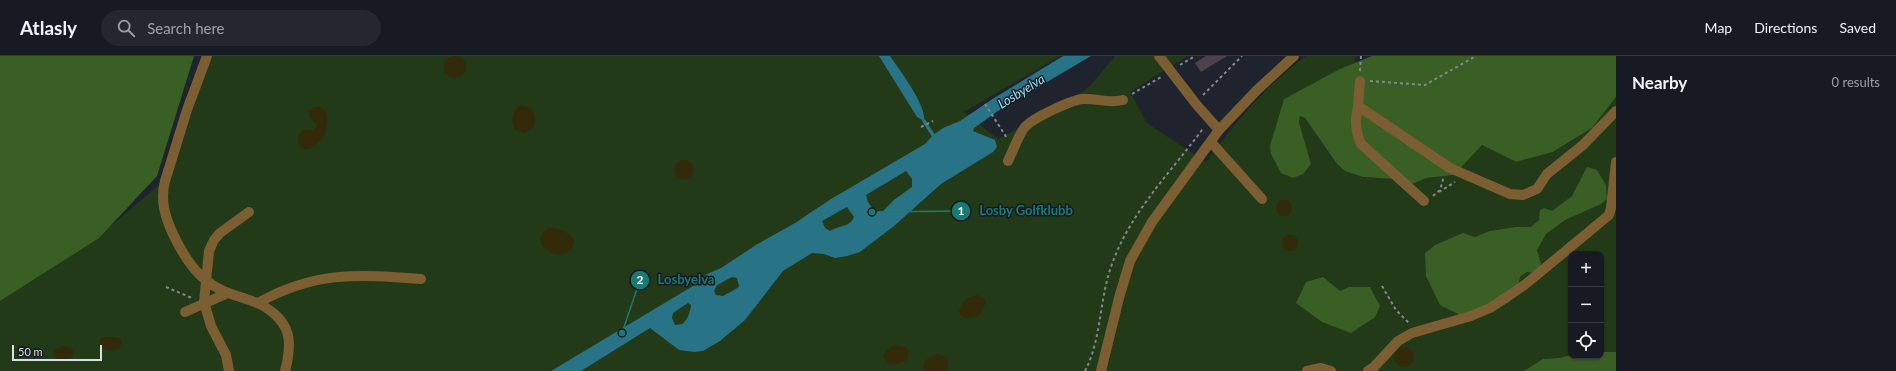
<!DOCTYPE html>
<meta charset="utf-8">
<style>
:root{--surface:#171a22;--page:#24272f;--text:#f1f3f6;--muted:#9ea1a5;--line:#363840}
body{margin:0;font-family:Lato,sans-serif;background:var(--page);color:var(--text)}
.controls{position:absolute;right:12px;bottom:12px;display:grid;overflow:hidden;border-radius:8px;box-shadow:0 1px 3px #0004}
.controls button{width:36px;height:36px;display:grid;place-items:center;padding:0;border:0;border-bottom:1px solid var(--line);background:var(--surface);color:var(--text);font:20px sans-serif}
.scale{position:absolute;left:12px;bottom:10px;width:90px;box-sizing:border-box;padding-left:4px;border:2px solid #dbdee5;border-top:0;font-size:11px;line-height:14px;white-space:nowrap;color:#dbdee5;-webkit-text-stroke:3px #161a23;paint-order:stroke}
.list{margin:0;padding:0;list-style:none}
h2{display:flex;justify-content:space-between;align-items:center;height:52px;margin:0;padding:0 16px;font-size:17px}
h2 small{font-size:13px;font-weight:400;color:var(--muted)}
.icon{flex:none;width:22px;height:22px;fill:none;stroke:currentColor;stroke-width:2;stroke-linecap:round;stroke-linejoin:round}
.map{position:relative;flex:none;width:1616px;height:315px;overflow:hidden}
header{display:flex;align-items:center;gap:24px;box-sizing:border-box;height:56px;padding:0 20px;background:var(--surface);border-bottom:1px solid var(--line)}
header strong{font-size:19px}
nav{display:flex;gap:22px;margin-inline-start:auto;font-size:14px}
.search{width:280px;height:36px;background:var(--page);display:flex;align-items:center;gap:10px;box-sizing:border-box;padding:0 14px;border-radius:22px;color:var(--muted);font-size:15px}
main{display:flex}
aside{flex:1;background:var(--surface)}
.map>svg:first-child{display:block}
</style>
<header>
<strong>Atlasly</strong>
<div class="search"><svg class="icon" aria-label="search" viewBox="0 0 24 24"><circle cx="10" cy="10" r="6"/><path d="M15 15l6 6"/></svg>Search here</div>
<nav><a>Map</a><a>Directions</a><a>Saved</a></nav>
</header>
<main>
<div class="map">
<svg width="1616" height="315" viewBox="0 0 1616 315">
<rect width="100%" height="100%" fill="#1f232d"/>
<!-- green -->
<path fill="#223a17" d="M211 0H1060L964 56 998 83 1054 54 1088 32 1115 0H1188L1130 36 1147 67 1206 106C1235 67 1266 29 1306 0H1356L1355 7 1284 43 1271 98 1281 117 1311 108 1299 66 1300 60 1305 62 1337 108 1345 115 1363 121 1394 123 1410 129 1426 122 1454 119 1482 89 1516 106 1553 96 1567 88 1592 72 1616 41V296H1601V198H1571V299L1559 302 1543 303 1524 315H0V245L95 183 170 120Z"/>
<!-- forest -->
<g fill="#395f25">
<polygon points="0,0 194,0 157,120 99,182 0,245"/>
<polygon points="1372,0 1616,0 1616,41 1592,72 1553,96 1516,106 1482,89 1454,119 1426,122 1410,129 1394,123 1363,121 1345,115 1337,108 1305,62 1300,60 1299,66 1311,108 1303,118 1293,122 1281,117 1271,98 1270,90 1284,43 1340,13"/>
<polygon points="1587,111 1597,114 1606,129 1607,143 1601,148 1565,164 1546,178 1537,194 1541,208 1537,217 1527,216 1520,221 1518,230 1502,243 1462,260 1440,249 1426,220 1425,197 1435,189 1463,177 1475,181 1490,175 1516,171 1531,171 1539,164 1540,154 1544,152 1552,155 1572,140"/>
<polygon points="1323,221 1340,235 1349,231 1370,231 1380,250 1375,261 1351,277 1322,266 1296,247 1306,226"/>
<polygon points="1601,296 1616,296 1616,315 1524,315 1543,303 1559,302 1571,299 1601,300"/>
</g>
<!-- sand -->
<g fill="#332a09">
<circle cx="455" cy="11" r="11"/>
<path d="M522 49C534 51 537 60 534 71L525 77 515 74 512 63 517 51Z"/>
<path d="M315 51H319L326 55C331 71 321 94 303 93L298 87V81L302 74H314L317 70 309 59V55Z"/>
<circle cx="684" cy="114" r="10"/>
<circle cx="1284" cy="152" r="8"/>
<path d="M548 172C560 171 583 181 570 194 557 207 526 187 548 172Z"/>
<circle cx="1290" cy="187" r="8"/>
<path d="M977 239 985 243C986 256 976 266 963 261L959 256C960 246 968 241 977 239Z"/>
<polygon points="113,281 119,282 122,286 119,293 108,295 100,290 99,285 102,281"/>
<path d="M895 289 906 291C915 303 900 311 888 307L884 300 886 295Z"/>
<polygon points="64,290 73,294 73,300 65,305 56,303 53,296 58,292"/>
<circle cx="1404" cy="301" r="10"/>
<path d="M939 298 948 302V311L945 315H924C922 304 930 300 939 298Z"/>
</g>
<!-- water -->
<g fill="#297386" fill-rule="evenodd">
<path d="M879 0H890C899 13 927 50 924 65L917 61Z"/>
<path d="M1063 0H1091L998 55 974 72 973 75 995 84 997 91 993 96 941 128 894 170 860 196 847 200 835 202 824 198 812 197 783 215 745 264 720 285 703 295 694 296 679 294 650 272 581 315H551L693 230 707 218 721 212 756 189 795 167 831 143 925 88 933 79 943 72 960 65 991 44ZM906 115 912 123V131L894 144 883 155 875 156 868 146 866 139ZM847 151 854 161C849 172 839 169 830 175L825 172 822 165ZM732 221 737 222 739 231 723 240 716 239 714 235 717 229ZM688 247 691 249C690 256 688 264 682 268L675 269 672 262 673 257Z"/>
</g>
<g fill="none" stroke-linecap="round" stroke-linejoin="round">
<!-- stream -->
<polyline stroke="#297386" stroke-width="3.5" points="924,65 933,79"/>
</g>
<!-- building -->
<polygon fill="#4c424b" points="1206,0 1227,0 1201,16 1195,7"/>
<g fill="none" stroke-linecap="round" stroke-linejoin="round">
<!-- path -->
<g stroke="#848890" stroke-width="2" stroke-dasharray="3 3" stroke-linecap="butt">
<polyline points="1180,9 1195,0"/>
<polyline points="1360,15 1361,0"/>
<polyline points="1370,25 1425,29 1476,0"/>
<polyline points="1132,38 1161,21"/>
<polyline points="1203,39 1242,0"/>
<polyline points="985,48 1007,82"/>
<polyline points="921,71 933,65"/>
<polyline points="1439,136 1455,126"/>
<polyline points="1433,140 1440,134 1444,120"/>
<polyline points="1382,230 1396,254 1409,267"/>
<polyline points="166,231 192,242"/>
<path d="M1085 315C1102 282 1099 243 1112 208 1130 157 1170 117 1202 74H1204"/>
</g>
<!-- minor -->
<g stroke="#7b5f33" stroke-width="10">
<path d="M207 0 187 54 165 125C160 144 165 161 173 178 181 195 192 214 207 225 221 237 240 240 257 247 269 252 283 263 287 276 291 286 288 305 285 315"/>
<polyline points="1159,0 1196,48 1219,74"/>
<polyline points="1360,25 1358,50 1450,112 1510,138 1523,139 1537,133 1547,118 1583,89 1616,55"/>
<path d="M1358 50C1355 64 1355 74 1361 88L1424 145"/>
<polyline points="1211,86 1262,143"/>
<path d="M1008 105C1012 97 1020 76 1025 71 1033 62 1071 44 1083 43 1098 42 1107 48 1123 44"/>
<path d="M258 247C314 215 359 218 421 223"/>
<polyline points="185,256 228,237"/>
<polyline points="229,315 226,299 211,270 204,246 209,195 214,184 220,177 249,156"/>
<polyline points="1101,315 1119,242 1130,205 1152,166 1219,74 1257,34 1294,0"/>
<polyline points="1307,315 1321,312 1331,315"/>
<polyline points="1368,315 1374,311 1398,285 1412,277 1471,260 1490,252 1507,241 1527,227 1609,159 1611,152 1616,106"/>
</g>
</g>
<g text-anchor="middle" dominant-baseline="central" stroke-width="3" stroke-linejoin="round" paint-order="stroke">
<!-- water labels -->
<g font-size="13" font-style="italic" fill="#9ce3f8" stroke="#161a23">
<text transform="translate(1021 35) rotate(-32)">Losbyelva</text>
</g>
</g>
<!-- callouts -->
<path fill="none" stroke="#197b74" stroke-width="1.5" d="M872 156L961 155M622 277L640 224"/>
<g fill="#197b74" stroke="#161a23" stroke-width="1.5">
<circle cx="872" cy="156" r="4"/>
<circle cx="622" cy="277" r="4"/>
<circle cx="961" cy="155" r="10"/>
<circle cx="640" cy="224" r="10"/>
</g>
<g font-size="12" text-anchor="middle" font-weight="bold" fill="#fff">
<text x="961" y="159">1</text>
<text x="640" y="228">2</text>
</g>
<g font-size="13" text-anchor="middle" font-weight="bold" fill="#197b74" stroke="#161a23" stroke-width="3" stroke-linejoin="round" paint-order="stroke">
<text x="1026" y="159">Losby Golfklubb</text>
<text x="686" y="228">Losbyelva</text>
</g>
</svg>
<div class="controls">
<button>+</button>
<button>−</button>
<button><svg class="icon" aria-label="locate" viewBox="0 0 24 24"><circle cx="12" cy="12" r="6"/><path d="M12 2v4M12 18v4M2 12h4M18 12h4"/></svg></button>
</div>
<div class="scale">50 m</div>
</div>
<aside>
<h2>Nearby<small>0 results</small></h2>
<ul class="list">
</ul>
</aside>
</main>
